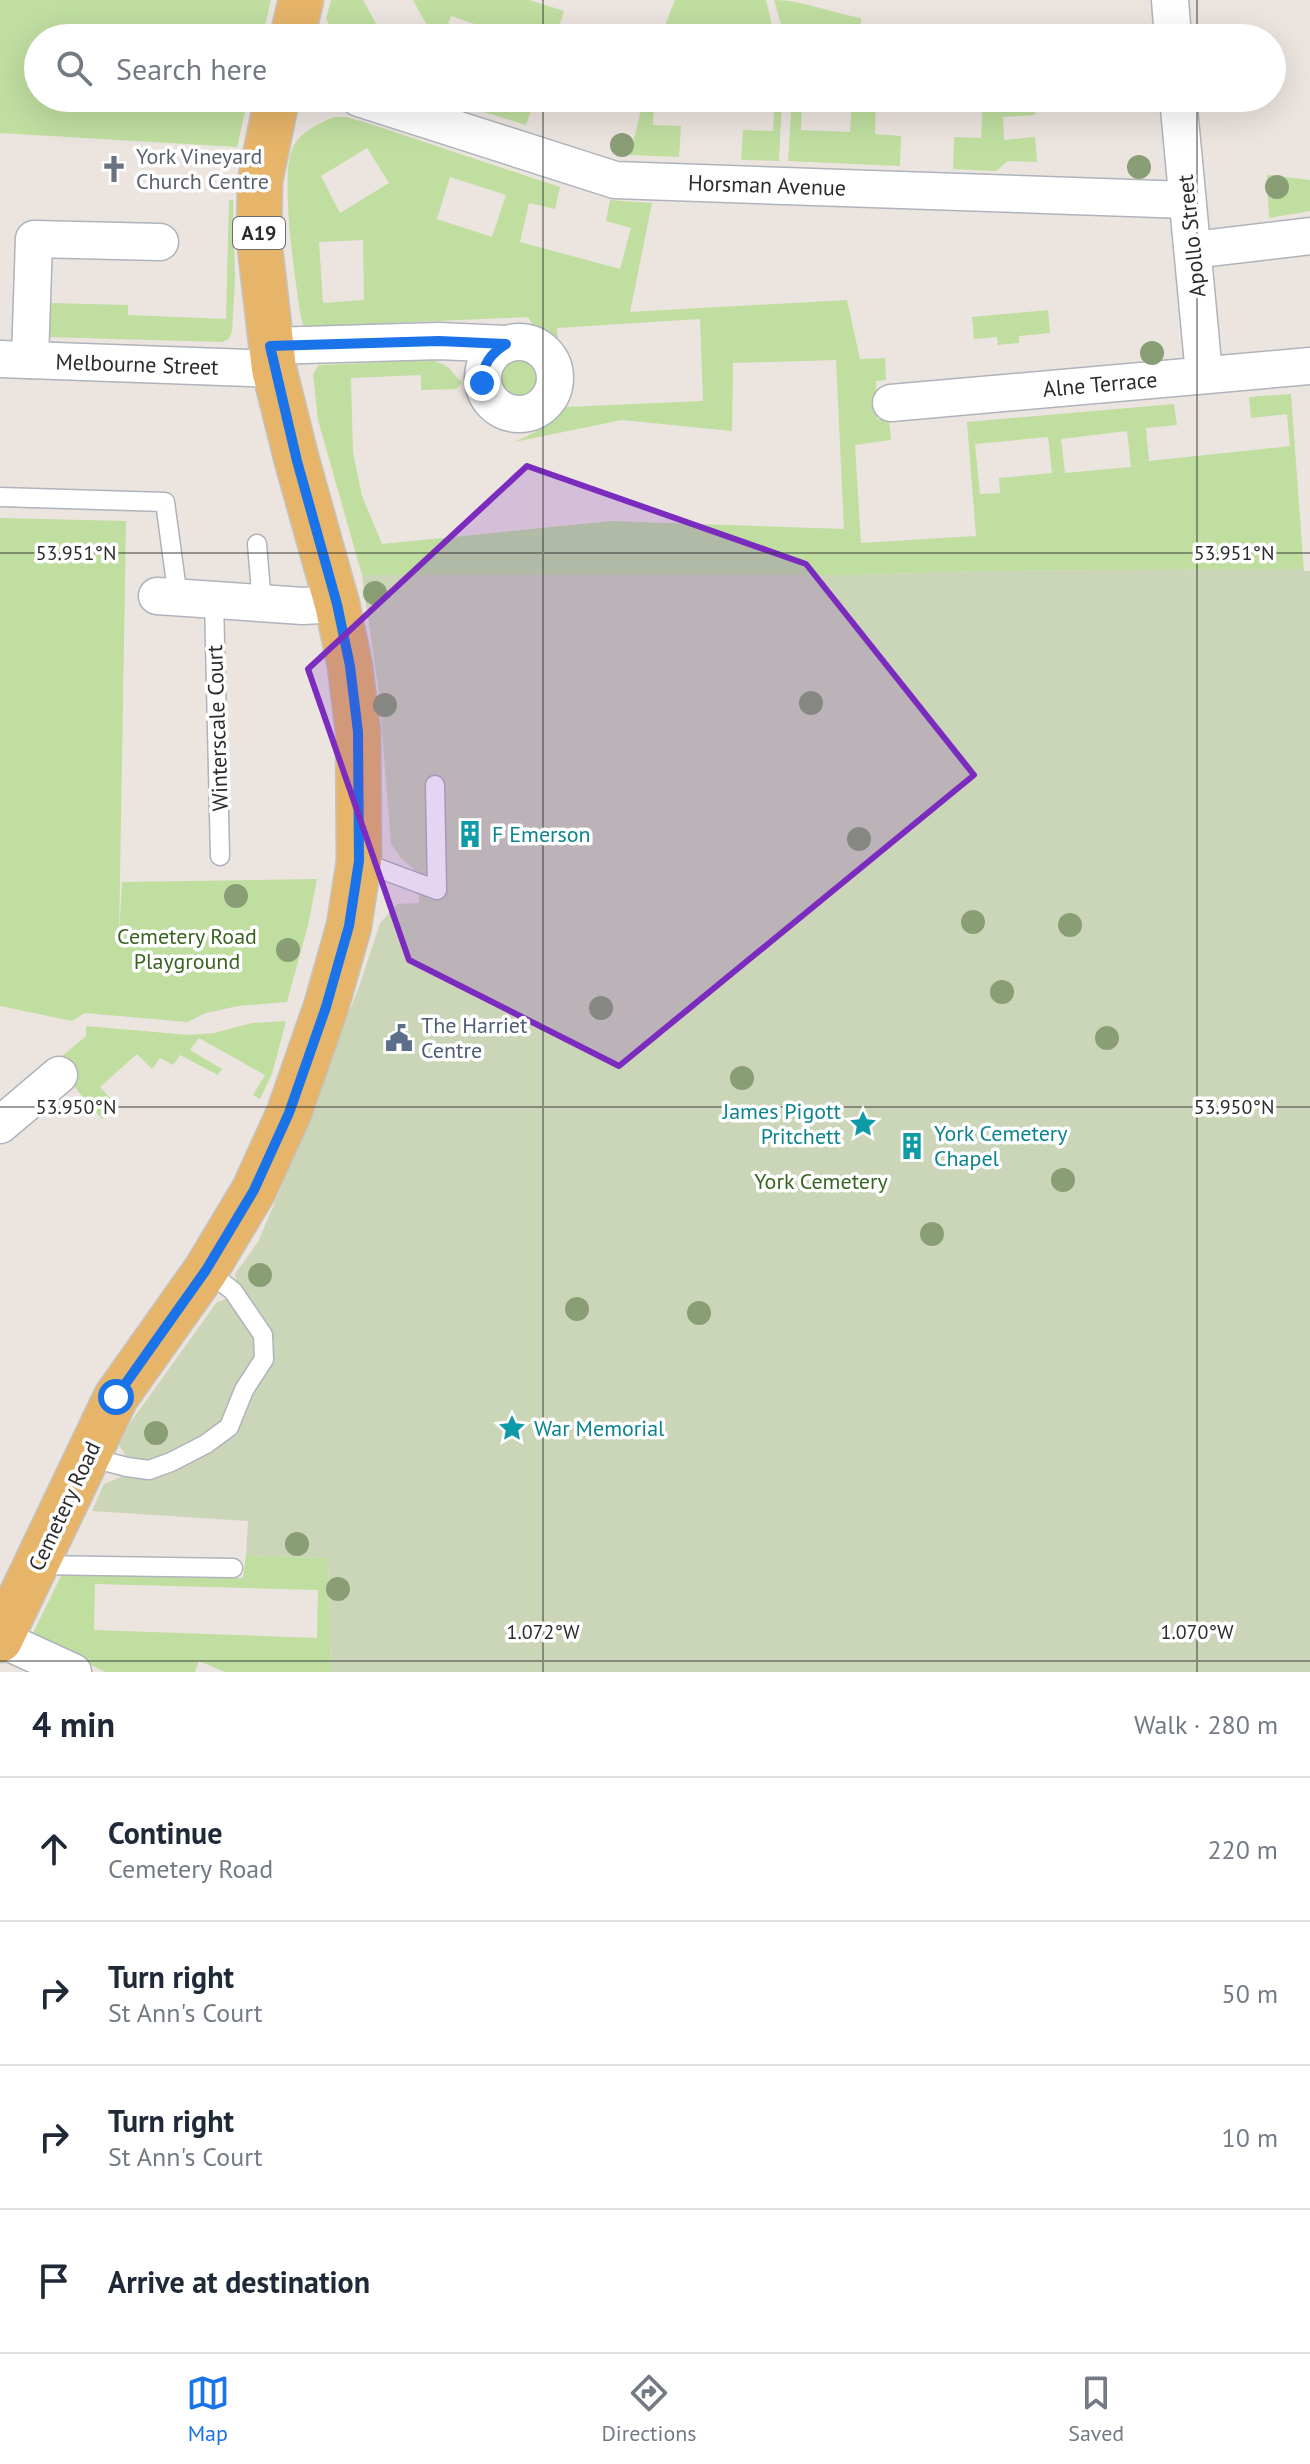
<!DOCTYPE html>
<meta charset="utf-8">
<style>
:root{--surface:#fff;--page:#f2f2f3;--text:#1f2937;--muted:#747a83;--line:#e0e1e3;--accent:#1a73e8}
body{margin:0;font-family:"PT Sans",sans-serif;background:var(--page);color:var(--text)}
.stop{position:absolute;width:24px;height:24px;margin:-18px;border:6px solid #1a73e8;border-radius:50%;background:#fff}
.stop.end{background:#1a73e8;border-color:#fff;box-shadow:0 2px 8px #0008}
.list{margin:0;padding:0;list-style:none}
h2{display:flex;justify-content:space-between;align-items:center;height:104px;margin:0;padding:0 32px;font-size:34px}
h2 small{font-size:26px;font-weight:400;color:var(--muted)}
.list li{display:grid;grid-template-columns:52px 1fr auto;gap:24px;align-items:center;box-sizing:border-box;height:144px;padding:0 32px;border-top:2px solid var(--line)}
.list b{display:block;font-size:30px;white-space:nowrap}
.list p{margin:0;font-size:26px;white-space:nowrap;color:var(--muted)}
.list em{font-size:26px;font-style:normal;color:var(--muted)}
.icon{flex:none;width:44px;height:44px;fill:none;stroke:currentColor;stroke-width:2;stroke-linecap:round;stroke-linejoin:round}
.map{position:relative;flex:none;width:1310px;height:1672px;overflow:hidden}
.search{position:absolute;background:var(--surface);box-shadow:0 8px 32px #0002;left:24px;right:24px;top:24px;height:88px;display:flex;align-items:center;gap:20px;box-sizing:border-box;padding:0 28px;border-radius:44px;color:var(--muted);font-size:30px}
.sheet{height:680px;background:var(--surface)}
nav{display:flex;justify-content:space-around;align-items:center;box-sizing:border-box;height:112px;border-top:2px solid var(--line);background:var(--surface);font-size:22px;color:var(--muted)}
nav a{display:grid;justify-items:center;gap:4px}
nav .on{color:var(--accent)}
.map>svg:first-child{display:block}
</style>
<div class="map">
<svg width="1310" height="1672" viewBox="0 0 1310 1672">
<rect width="100%" height="100%" fill="#ece4df"/>
<!-- green -->
<g fill="#bfdea0" fill-rule="evenodd">
<polygon points="0,0 271,0 262,38 38,38 38,98 248,98 237,147 0,133"/>
<polygon points="331,0 363,0 384,38 336,38 326,19"/>
<polygon points="413,0 529,0 564,11 555,38 515,38 451,16 443,38 410,38 428,27"/>
<polygon points="675,0 766,0 775,38 660,38"/>
<path d="M774 0C803 0 831 13 861 18V29L994 26V38H785Z"/>
<polygon points="438,98 535,98 526,125"/>
<polygon points="644,98 654,98 653,125 681,126 679,157 630,155"/>
<polygon points="775,98 782,98 779,161 741,160 743,130 773,131"/>
<polygon points="792,98 802,98 801,130 850,132 852,98 876,98 875,134 901,136 900,166 788,161"/>
<polygon points="983,98 1047,98 1047,100 1034,101 1035,115 1003,117 1004,140 1035,137 1037,162 1008,161 996,171 953,169 954,137 981,138"/>
<path d="M334 117H346L367 123 560 187 555 209 529 203 520 242 620 269 631 228 606 221 610 200 652 203 630 312 847 300 860 359 885 358 886 380 876 381 877 419 889 420 891 440 855 445 861 543 976 536 967 422 1174 404 1177 425 1146 428 1149 461 1290 446 1287 414 1251 418 1249 397 1291 394 1304 572 1262 569 978 571 861 575H362L318 420 313 374 319 365 433 360 448 367 462 383 456 389 421 390V375L351 378 353 453 362 496 382 544 611 521 844 529 836 360 733 363 732 431 622 420 514 442C535 433 550 425 565 407L703 401 700 319 557 328 558 338 535 329 528 317 304 327 301 318C296 285 278 170 294 145 303 130 319 124 334 117ZM367 148 389 183 340 213 321 176ZM450 177 506 195 492 237 437 219ZM363 240 364 300 323 303 319 242ZM1127 431 1131 467 1065 473 1061 439ZM1048 437 1052 473 999 478 1000 493 980 494 975 444Z"/>
<polygon points="1267,175 1310,180 1310,211 1269,218"/>
<polygon points="229,200 233,200 235,281 232,331 229,339 222,342 48,337 50,303 128,305 128,315 226,319"/>
<polygon points="1048,310 1050,333 1019,336 1019,343 998,345 997,337 974,339 972,317"/>
<circle cx="520" cy="380" r="22"/>
<polygon points="0,518 126,521 119,936 122,882 317,879 308,925 287,1002 238,1006 206,1013 187,1022 85,1013 72,1021 0,1006"/>
<polygon points="286,1021 272,1074 260,1099 253,1095 265,1075 199,1038 190,1050 222,1069 218,1075 180,1055 173,1065 160,1058 152,1069 137,1054 100,1087 112,1100 105,1107 110,1111 102,1119 54,1063 86,1036 86,1026 189,1035 214,1033 252,1023"/>
<path d="M246 1555 328 1558 331 1672H225L199 1661 195 1672H106L31 1637 63 1572 243 1578ZM95 1584 318 1590 317 1638 94 1630Z"/>
</g>
<!-- cemetery -->
<polygon fill="#cbd5b7" points="1262,569 1304,569 1304,571 1310,571 1310,1672 331,1672 328,1558 246,1555 248,1521 92,1511 104,1484 123,1476 128,1459 119,1445 130,1423 217,1302 229,1298 237,1286 235,1274 258,1242 284,1181 360,984 380,923 397,904 419,903 418,873 402,859 391,844 379,695 362,575 861,575 978,571"/>
<g fill="none" stroke-linecap="round" stroke-linejoin="round">
<!-- lane casing -->
<g stroke="#afb3bb" stroke-width="21">
<g id="lane">
<polyline points="0,497 165,502 178,598"/>
<polyline points="257,544 262,604"/>
<polyline points="214,600 220,856"/>
<polyline points="359,861 437,890 435,785"/>
<polyline points="88,1457 127,1467 149,1470 171,1462 206,1444 229,1427 244,1390 264,1359 263,1335 233,1291 206,1270"/>
<polyline points="37,1565 233,1568"/>
</g>
</g>
<!-- street casing -->
<g stroke="#afb3bb" stroke-width="39">
<g id="street">
<polyline points="1170,0 1173,38"/>
<polyline points="359,98 615,180 1187,200"/>
<polyline points="1178,98 1204,374"/>
<polyline points="1193,250 1310,236"/>
<circle cx="519" cy="378" r="36"/>
<polyline points="270,346 439,341 506,344"/>
<polyline points="0,359 274,369"/>
<polyline points="30,360 34,239 160,242"/>
<polyline points="891,403 1310,366"/>
<polyline points="157,596 303,606 337,604"/>
<polyline points="0,1125 59,1075"/>
<polyline points="1,1639 73,1672"/>
</g>
</g>
<!-- primary casing -->
<g stroke="#c4c4c4" stroke-width="47">
<g id="primary">
<polyline points="292,38 301,0"/>
<polyline points="0,1640 116,1397 206,1270 254,1190 289,1113 326,1007 349,926 359,861 358,732 350,666 337,604 297,461 274,369 259,239 260,181 277,98"/>
</g>
</g>
<!-- lane -->
<use href="#lane" stroke="#fff" stroke-width="18"/>
<!-- street -->
<use href="#street" stroke="#fff" stroke-width="36"/>
<!-- primary -->
<use href="#primary" stroke="#e6b56a" stroke-width="44"/>
</g>
<!-- trees -->
<g fill="#8a9e76">
<circle cx="622" cy="145" r="12"/>
<circle cx="1139" cy="167" r="12"/>
<circle cx="1277" cy="187" r="12"/>
<circle cx="1152" cy="353" r="12"/>
<circle cx="375" cy="593" r="12"/>
<circle cx="811" cy="703" r="12"/>
<circle cx="385" cy="705" r="12"/>
<circle cx="859" cy="839" r="12"/>
<circle cx="236" cy="896" r="12"/>
<circle cx="973" cy="922" r="12"/>
<circle cx="1070" cy="925" r="12"/>
<circle cx="288" cy="950" r="12"/>
<circle cx="1002" cy="992" r="12"/>
<circle cx="601" cy="1008" r="12"/>
<circle cx="1107" cy="1038" r="12"/>
<circle cx="742" cy="1078" r="12"/>
<circle cx="1063" cy="1180" r="12"/>
<circle cx="932" cy="1234" r="12"/>
<circle cx="260" cy="1275" r="12"/>
<circle cx="577" cy="1309" r="12"/>
<circle cx="699" cy="1313" r="12"/>
<circle cx="156" cy="1433" r="12"/>
<circle cx="297" cy="1544" r="12"/>
<circle cx="338" cy="1589" r="12"/>
</g>
<g fill="none" stroke-linecap="round" stroke-linejoin="round">
<!-- route -->
<path stroke="#1a73e8" stroke-width="10" d="M116 1397 206 1270 254 1190 289 1113 326 1007 349 926 359 861 358 732 350 666 337 604 297 461 270 346 439 341 506 344C490 354 483 364 482 383"/>
</g>
<!-- marked area -->
<path fill="#7b2cbf" fill-opacity="0.2" stroke="#7b2cbf" stroke-width="6" stroke-linejoin="round" d="M527 466 806 564 974 775 619 1066 409 960 308 669Z"/>
<!-- ticks -->
<path fill="none" stroke="#2c2c2c" stroke-width="2" stroke-opacity="0.45" d="M543 0V38M1197 0V38M543 98V1672M1197 98V1672M0 553H1310M0 1107H1310M0 1661H1310"/>
<!-- icons -->
<defs>
<g id="church-bare" transform="scale(2.16)"><path d="M-1.2-6h2.4v3.5h3.3v2.4h-3.3V6h-2.4V-.1h-3.3v-2.4h3.3Z" fill="#6b7280" stroke="#fff" stroke-width="2.5" paint-order="stroke"/></g>
<g id="building-bare" transform="scale(2.16)"><path d="M-4-6H4V6H1V3H-1V6H-4ZM-2.5-4.3h1.7v1.8h-1.7ZM.8-4.3h1.7v1.8H.8ZM-2.5-1h1.7V.8h-1.7ZM.8-1h1.7V.8H.8Z" fill="#0f9aa8" stroke="#fff" stroke-width="2.5" paint-order="stroke"/></g>
<g id="civic-bare" transform="scale(2.16)"><path d="M-.6-6.5H3V-4.5H.6V-3L4-1V1h2V6H-6V1h2V-1L-.6-3ZM-1.2 2.5V6h2.4V2.5Z" fill="#5c6f8a" stroke="#fff" stroke-width="2.5" paint-order="stroke"/></g>
<g id="sight-bare" transform="scale(2.16)"><path d="M0-6L1.8-2.2L6-1.7L2.9 1.2L3.7 5.4L0 3.3L-3.7 5.4L-2.9 1.2L-6-1.7L-1.8-2.2Z" fill="#0f9aa8" stroke="#fff" stroke-width="2.5" paint-order="stroke"/></g>
</defs>
<g fill-rule="evenodd">
<use href="#church-bare" x="114" y="169"/>
<use href="#building-bare" x="470" y="834"/>
<use href="#civic-bare" x="399" y="1038"/>
<use href="#sight-bare" x="863" y="1124"/>
<use href="#building-bare" x="912" y="1146"/>
<use href="#sight-bare" x="512" y="1428"/>
</g>
<g text-anchor="middle" dominant-baseline="central" stroke-width="7" stroke-linejoin="round" paint-order="stroke">
<!-- shield labels -->
<rect fill="#fff" stroke="#6b6b6b" stroke-width="2" x="233" y="217" width="52" height="32" rx="6"/>
<g font-size="20" font-weight="bold" fill="#2c2c2c">
<text x="259" y="233">A19</text>
</g>
<!-- worship labels -->
<g font-size="22" fill="#5b616d" stroke="#fff" text-anchor="start">
<text x="136" y="156">York Vineyard<tspan x="136" dy="25">Church Centre</tspan></text>
</g>
<!-- street labels -->
<g font-size="22" fill="#2c2c2c" stroke="#fff">
<text transform="translate(767 185) rotate(2)">Horsman Avenue</text>
<text transform="translate(1191 236) rotate(-96)">Apollo Street</text>
<text transform="translate(137 364) rotate(2)">Melbourne Street</text>
<text transform="translate(1100 384) rotate(-5)">Alne Terrace</text>
<text transform="translate(217 728) rotate(-92)">Winterscale Court</text>
<text transform="translate(64 1506) rotate(-65)">Cemetery Road</text>
</g>
<!-- culture labels -->
<g font-size="22" fill="#0d838f" stroke="#fff" text-anchor="start">
<text x="492" y="834">F Emerson</text>
<text x="841" y="1111" text-anchor="end">James Pigott<tspan x="841" dy="25">Pritchett</tspan></text>
<text x="934" y="1133">York Cemetery<tspan x="934" dy="25">Chapel</tspan></text>
<text x="534" y="1428">War Memorial</text>
</g>
<!-- park labels -->
<g font-size="22" fill="#396420" stroke="#fff">
<text x="187" y="936">Cemetery Road<tspan x="187" dy="25">Playground</tspan></text>
<text x="821" y="1181">York Cemetery</text>
</g>
<!-- service labels -->
<g font-size="22" fill="#4e5e75" stroke="#fff" text-anchor="start">
<text x="421" y="1025">The Harriet<tspan x="421" dy="25">Centre</tspan></text>
</g>
</g>
<g font-size="20" text-anchor="middle" fill="#2c2c2c" stroke="#fff" stroke-width="7" stroke-linejoin="round" paint-order="stroke">
<text x="76" y="560">53.951°N</text>
<text x="1234" y="560">53.951°N</text>
<text x="76" y="1114">53.950°N</text>
<text x="1234" y="1114">53.950°N</text>
<text x="543" y="1639">1.072°W</text>
<text x="1197" y="1639">1.070°W</text>
</g>
</svg>
<div class="stop" style="left:116px;top:1397px"></div>
<div class="stop end" style="left:482px;top:383px"></div>
<div class="search"><svg class="icon" aria-label="search" viewBox="0 0 24 24"><circle cx="10" cy="10" r="6"/><path d="M15 15l6 6"/></svg>Search here</div>
</div>
<section class="sheet">
<h2>4 min<small>Walk · 280 m</small></h2>
<ul class="list">
<li><svg class="icon" aria-label="ahead" viewBox="0 0 24 24"><path d="M12 20V5M6 11l6-6 6 6"/></svg><div><b>Continue</b><p>Cemetery Road</p></div><em>220 m</em></li>
<li><svg class="icon" aria-label="right" viewBox="0 0 24 24"><path d="M7 20v-9h11M14 6l5 5-5 5"/></svg><div><b>Turn right</b><p>St Ann's Court</p></div><em>50 m</em></li>
<li><svg class="icon" aria-label="right" viewBox="0 0 24 24"><path d="M7 20v-9h11M14 6l5 5-5 5"/></svg><div><b>Turn right</b><p>St Ann's Court</p></div><em>10 m</em></li>
<li><svg class="icon" aria-label="arrive" viewBox="0 0 24 24"><path d="M6 21V4h12l-3 4 3 4H6"/></svg><div><b>Arrive at destination</b></div></li>
</ul>
</section>
<nav>
<a class="on"><svg class="icon" aria-label="map" viewBox="0 0 24 24"><path d="M3 6l6-2 6 2 6-2v14l-6 2-6-2-6 2zM9 4v14M15 6v14"/></svg>Map</a>
<a><svg class="icon" aria-label="directions" viewBox="0 0 24 24"><path d="M12 3l9 9-9 9-9-9zM9 14v-3h6M13 9l2 2-2 2"/></svg>Directions</a>
<a><svg class="icon" aria-label="saved" viewBox="0 0 24 24"><path d="M7 4h10v16l-5-4-5 4z"/></svg>Saved</a>
</nav>
